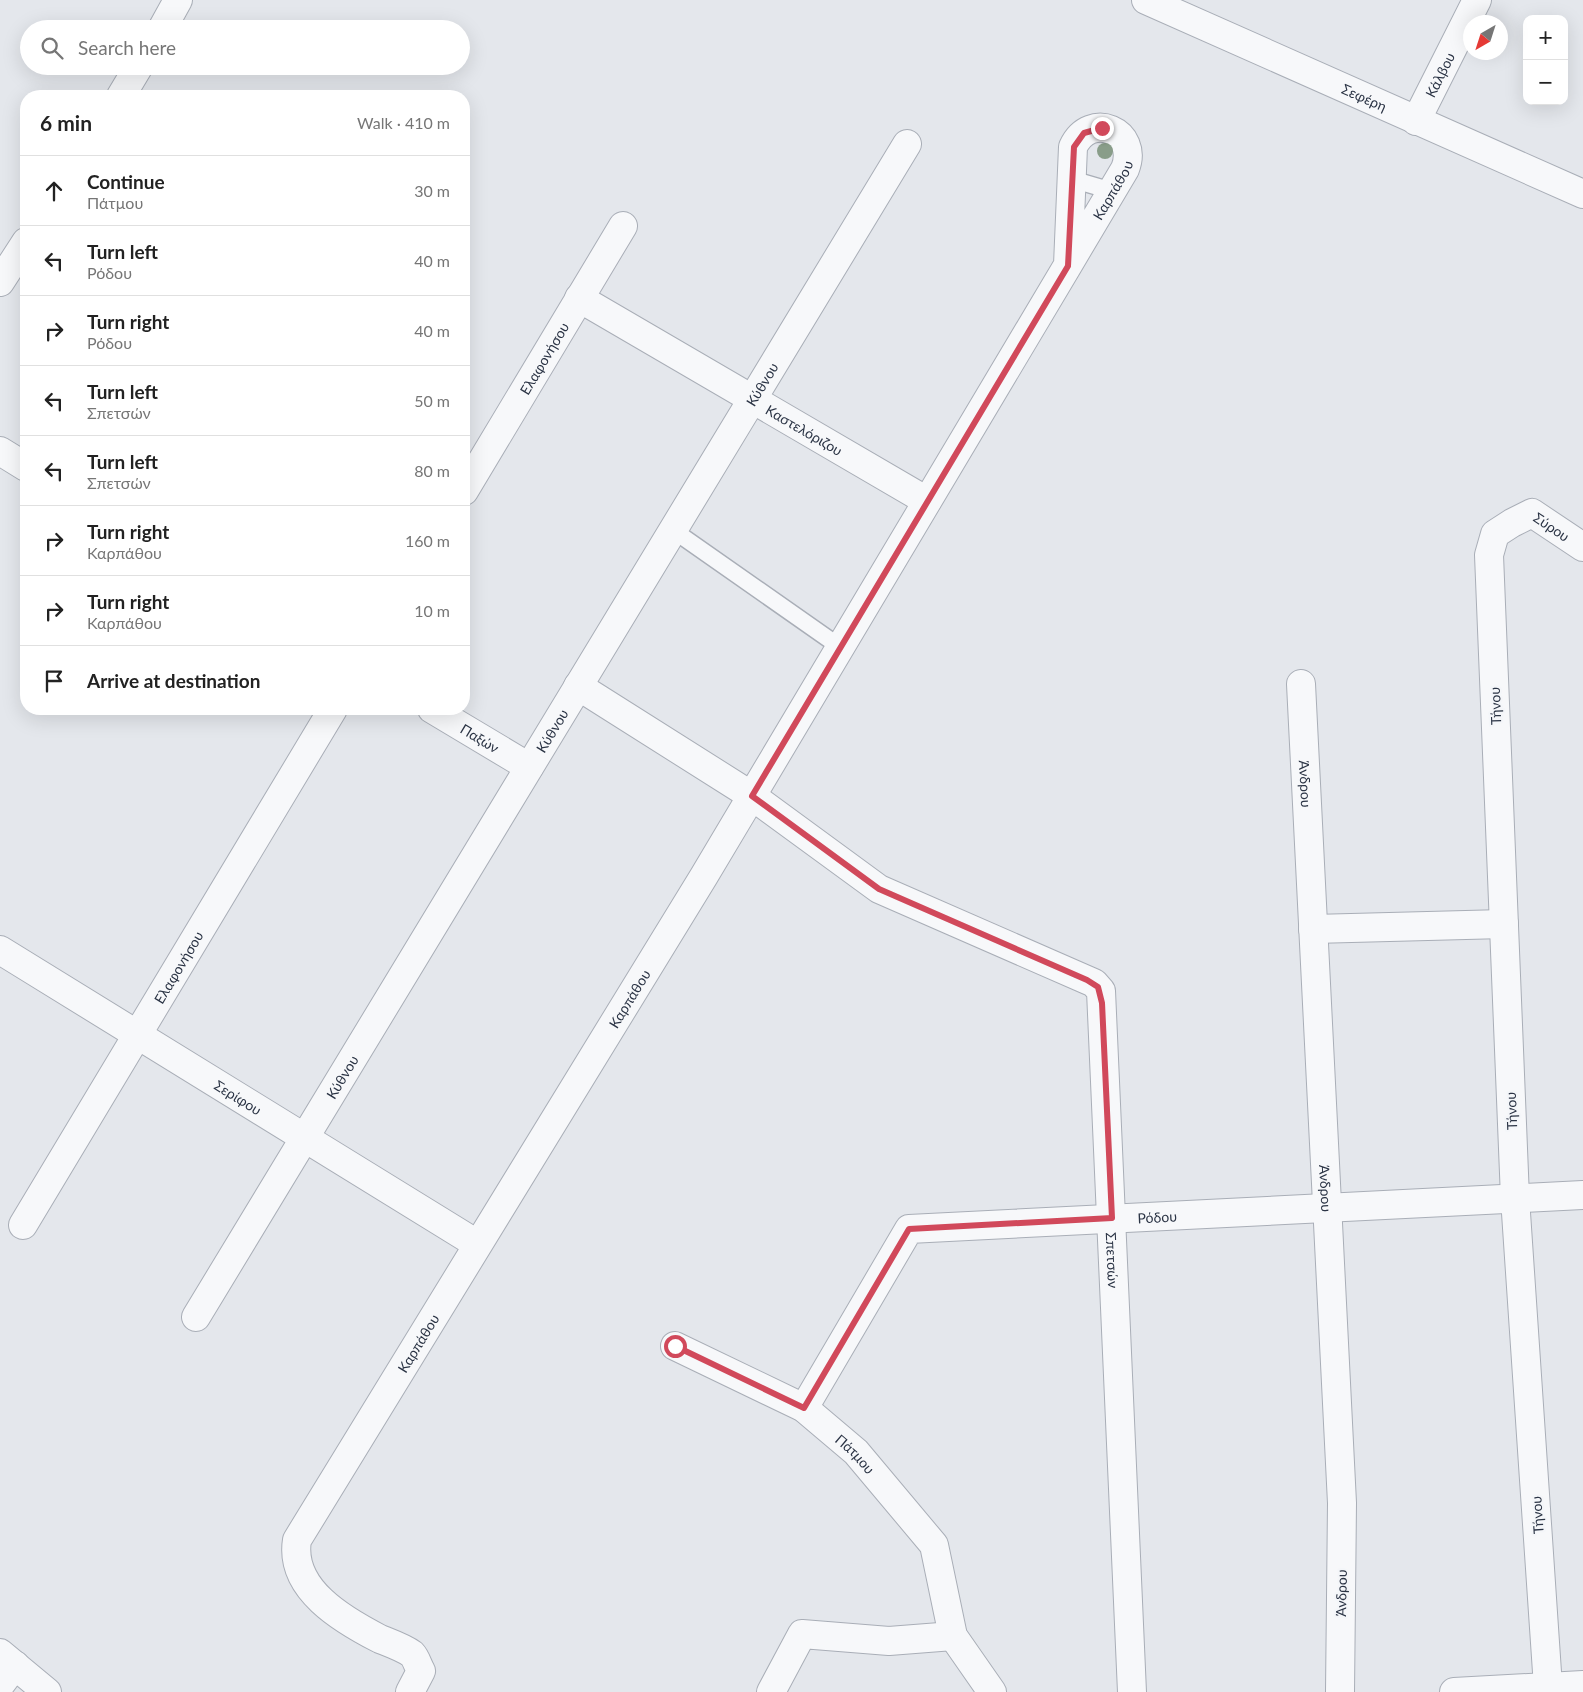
<!DOCTYPE html>
<meta charset="utf-8">
<style>
:root{--surface:#fff;--page:#f6f6f6;--text:#222;--muted:#767676;--line:#e0e0e0}
body{margin:0;font-family:Lato,sans-serif;background:var(--page);color:var(--text)}
.controls{position:absolute;right:15px;top:15px;display:grid;overflow:hidden;border-radius:10px;box-shadow:0 5px 20px #0002}
.controls button{width:45px;height:45px;display:grid;place-items:center;padding:0;border:0;border-bottom:1px solid var(--line);background:var(--surface);color:var(--text);font:25px sans-serif}
.compass{position:absolute;left:1463px;top:15px;width:45px;height:45px;border-radius:50%;background:var(--surface);box-shadow:0 5px 20px #0002;rotate:219deg}
.stop{position:absolute;width:15px;height:15px;margin:-11px;border:4px solid #d1495b;border-radius:50%;background:#fff}
.stop.end{background:#d1495b;border-color:#fff;box-shadow:0 1px 5px #0008}
.list{margin:0;padding:0;list-style:none}
h2{display:flex;justify-content:space-between;align-items:center;height:65px;margin:0;padding:0 20px;font-size:21px}
h2 small{font-size:16px;font-weight:400;color:var(--muted)}
.list li{display:grid;grid-template-columns:32px 1fr auto;gap:15px;align-items:center;box-sizing:border-box;height:70px;padding:0 20px;border-top:1px solid var(--line)}
.list b{display:block;font-size:19px;white-space:nowrap}
.list p{margin:0;font-size:16px;white-space:nowrap;color:var(--muted)}
.list em{font-size:16px;font-style:normal;color:var(--muted)}
.icon{flex:none;width:28px;height:28px;fill:none;stroke:currentColor;stroke-width:2;stroke-linecap:round;stroke-linejoin:round}
.map{position:relative;flex:none;width:1583px;height:1692px;overflow:hidden}
.search{position:absolute;background:var(--surface);box-shadow:0 5px 20px #0002;left:20px;top:20px;width:450px;height:55px;display:flex;align-items:center;gap:12px;box-sizing:border-box;padding:0 18px;border-radius:28px;color:var(--muted);font-size:19px}
.panel{position:absolute;background:var(--surface);box-shadow:0 5px 20px #0002;left:20px;top:90px;width:450px;height:625px;border-radius:20px}
.map>svg:first-child{display:block}
</style>
<div class="map">
<svg width="1583" height="1692" viewBox="0 0 1583 1692">
<rect width="100%" height="100%" fill="#e4e7ec"/>
<g fill="none" stroke-linecap="round" stroke-linejoin="round">
<!-- service casing -->
<g stroke="#a9aeb7" stroke-width="19">
<g id="service">
<polyline points="1071,179 1112,191"/>
<polyline points="673,530 840,647"/>
</g>
</g>
<!-- minor casing -->
<g stroke="#a9aeb7" stroke-width="30">
<g id="minor">
<path id="s1" d="M1146 0 1583 194"/>
<polyline points="162,29 178,0"/>
<polyline points="121,96 139,66"/>
<path id="s2" d="M1416 121 1477 0"/>
<polyline points="0,282 26,242"/>
<path id="s3" d="M579 298 927 501"/>
<polyline points="0,451 26,467"/>
<path id="s4" d="M464 491 623 226"/>
<path id="s5" d="M1301 684 1342 1503 1340 1692"/>
<path id="s6" d="M578 686 752 796 879 889 1087 980 1094 983 1101 991 1132 1692"/>
<path id="s7" d="M432 709 529 767"/>
<polyline points="1313,929 1504,924"/>
<path id="s8" d="M0 950 477 1244"/>
<path id="s9" d="M23 1225 333 709"/>
<path id="s10" d="M196 1317 907 144"/>
<path id="s11" d="M675 1346 804 1408 856 1452 934 1545 953 1636 992 1692"/>
<path id="s12" d="M804 1408 909 1229 1583 1195"/>
<polyline points="0,1653 47,1692"/>
<polyline points="0,1685 15,1665"/>
<path id="s13" d="M1548 1687 1515 1198 1489 555 1495 534 1512 523 1532 513 1583 547"/>
<path id="s14" d="M410 1692 421 1671C418 1666 416 1658 412 1654 404 1648 390 1643 380 1639 343 1620 289 1589 297 1540L704 876 1068 265 1125 169C1140 131 1090 110 1073 147L1068 265"/>
<polyline points="771,1692 802,1634 889,1641 953,1636"/>
<polyline points="1454,1692 1583,1685"/>
</g>
</g>
<!-- service -->
<use href="#service" stroke="#f7f8fa" stroke-width="16"/>
<!-- minor -->
<use href="#minor" stroke="#f7f8fa" stroke-width="28"/>
</g>
<!-- trees -->
<circle fill="#899d89" cx="1105" cy="151" r="8"/>
<g fill="none" stroke-linecap="round" stroke-linejoin="round">
<!-- route -->
<polyline stroke="#d1495b" stroke-width="6" points="675,1346 804,1408 909,1229 1112,1218 1102,1003 1098,987 1087,980 879,889 752,796 1068,266 1074,147 1084,133 1102,128"/>
</g>
<g text-anchor="middle" dominant-baseline="central" stroke-width="4.5" stroke-linejoin="round" paint-order="stroke">
<!-- street labels -->
<g font-size="14" fill="#2b3445" stroke="#f4f6f9">
<text stroke="none"><textPath href="#s2" startOffset="52">Κάλβου</textPath></text>
<text stroke="none"><textPath href="#s1" startOffset="239">Σεφέρη</textPath></text>
<text stroke="none"><textPath href="#s14" startOffset="1794">Καρπάθου</textPath></text>
<text stroke="none"><textPath href="#s4" startOffset="155">Ελαφονήσου</textPath></text>
<text stroke="none"><textPath href="#s10" startOffset="1091">Κύθνου</textPath></text>
<text stroke="none"><textPath href="#s3" startOffset="261">Καστελόριζου</textPath></text>
<text stroke="none"><textPath href="#s13" startOffset="1222">Σύρου</textPath></text>
<text transform="translate(1495 706) rotate(-92)">Τήνου</text>
<text stroke="none"><textPath href="#s10" startOffset="686">Κύθνου</textPath></text>
<text stroke="none"><textPath href="#s7" startOffset="56">Παξών</textPath></text>
<text stroke="none"><textPath href="#s5" startOffset="100">Άνδρου</textPath></text>
<text stroke="none"><textPath href="#s9" startOffset="301">Ελαφονήσου</textPath></text>
<text stroke="none"><textPath href="#s14" startOffset="852">Καρπάθου</textPath></text>
<text stroke="none"><textPath href="#s10" startOffset="281">Κύθνου</textPath></text>
<text stroke="none"><textPath href="#s8" startOffset="280">Σερίφου</textPath></text>
<text transform="translate(1511 1111) rotate(-92)">Τήνου</text>
<text stroke="none"><textPath href="#s5" startOffset="505">Άνδρου</textPath></text>
<text stroke="none"><textPath href="#s12" startOffset="456">Ρόδου</textPath></text>
<text stroke="none"><textPath href="#s6" startOffset="878">Σπετσών</textPath></text>
<text stroke="none"><textPath href="#s14" startOffset="448">Καρπάθου</textPath></text>
<text stroke="none"><textPath href="#s11" startOffset="212">Πάτμου</textPath></text>
<text transform="translate(1537 1515) rotate(-94)">Τήνου</text>
<text transform="translate(1341 1593) rotate(-89)">Άνδρου</text>
</g>
</g>
</svg>
<div class="controls">
<button>+</button>
<button>−</button>
</div>
<svg class="compass" viewBox="-18 -18 36 36"><path d="M0-13l5 13h-10z" fill="#e53935"/><path d="M0 13l5-13h-10z" fill="#767676"/></svg>
<div class="stop" style="left:675px;top:1346px"></div>
<div class="stop end" style="left:1102px;top:128px"></div>
<div class="search"><svg class="icon" aria-label="search" viewBox="0 0 24 24"><circle cx="10" cy="10" r="6"/><path d="M15 15l6 6"/></svg>Search here</div>
<section class="panel">
<h2>6 min<small>Walk · 410 m</small></h2>
<ul class="list">
<li><svg class="icon" aria-label="ahead" viewBox="0 0 24 24"><path d="M12 20V5M6 11l6-6 6 6"/></svg><div><b>Continue</b><p>Πάτμου</p></div><em>30 m</em></li>
<li><svg class="icon" aria-label="left" viewBox="0 0 24 24"><path d="M17 20v-9H6M10 6l-5 5 5 5"/></svg><div><b>Turn left</b><p>Ρόδου</p></div><em>40 m</em></li>
<li><svg class="icon" aria-label="right" viewBox="0 0 24 24"><path d="M7 20v-9h11M14 6l5 5-5 5"/></svg><div><b>Turn right</b><p>Ρόδου</p></div><em>40 m</em></li>
<li><svg class="icon" aria-label="left" viewBox="0 0 24 24"><path d="M17 20v-9H6M10 6l-5 5 5 5"/></svg><div><b>Turn left</b><p>Σπετσών</p></div><em>50 m</em></li>
<li><svg class="icon" aria-label="left" viewBox="0 0 24 24"><path d="M17 20v-9H6M10 6l-5 5 5 5"/></svg><div><b>Turn left</b><p>Σπετσών</p></div><em>80 m</em></li>
<li><svg class="icon" aria-label="right" viewBox="0 0 24 24"><path d="M7 20v-9h11M14 6l5 5-5 5"/></svg><div><b>Turn right</b><p>Καρπάθου</p></div><em>160 m</em></li>
<li><svg class="icon" aria-label="right" viewBox="0 0 24 24"><path d="M7 20v-9h11M14 6l5 5-5 5"/></svg><div><b>Turn right</b><p>Καρπάθου</p></div><em>10 m</em></li>
<li><svg class="icon" aria-label="arrive" viewBox="0 0 24 24"><path d="M6 21V4h12l-3 4 3 4H6"/></svg><div><b>Arrive at destination</b></div></li>
</ul>
</section>
</div>
